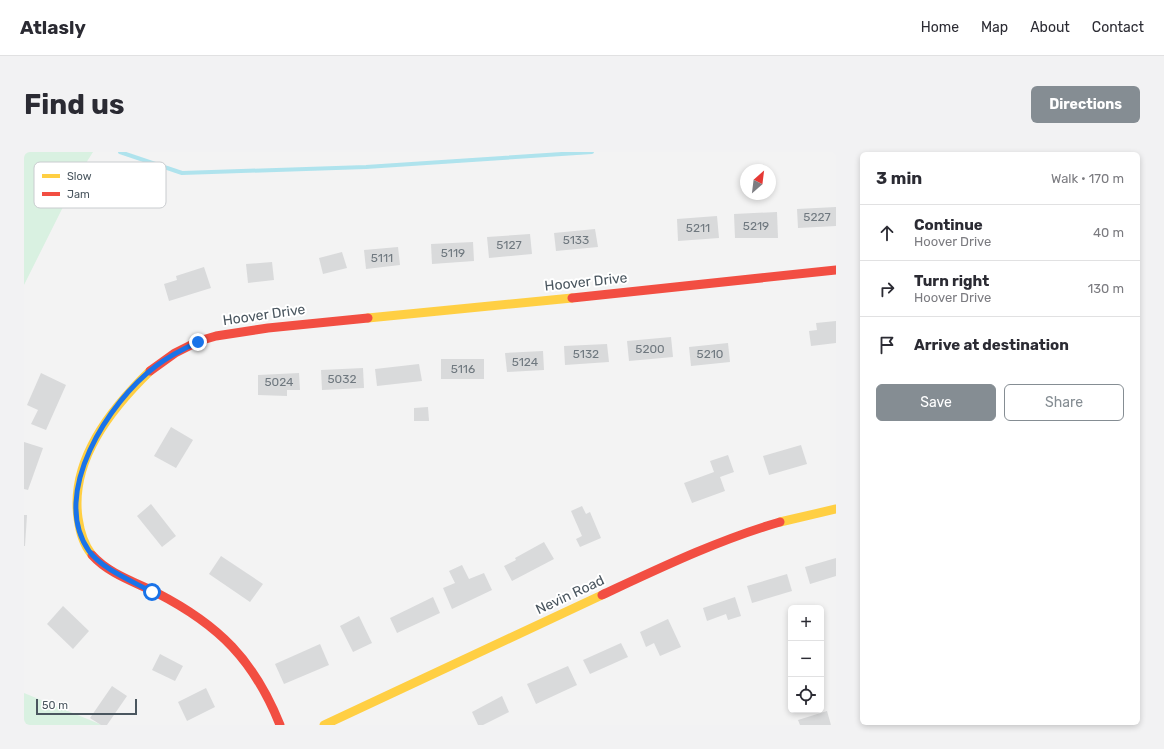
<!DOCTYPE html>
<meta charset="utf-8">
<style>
:root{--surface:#fff;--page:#f2f2f3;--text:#2b2b33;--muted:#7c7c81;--line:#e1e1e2;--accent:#858d93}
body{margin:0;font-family:Rubik,sans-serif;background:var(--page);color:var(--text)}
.controls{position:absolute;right:12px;bottom:12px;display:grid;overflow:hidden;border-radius:6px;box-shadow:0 2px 6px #0003}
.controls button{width:36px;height:36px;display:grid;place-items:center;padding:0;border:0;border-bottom:1px solid var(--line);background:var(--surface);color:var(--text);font:20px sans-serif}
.compass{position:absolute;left:716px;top:12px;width:36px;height:36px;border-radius:50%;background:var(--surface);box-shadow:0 2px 6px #0003;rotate:28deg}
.scale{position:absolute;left:12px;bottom:10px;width:101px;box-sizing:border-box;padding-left:4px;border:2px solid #4a565f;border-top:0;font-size:11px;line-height:14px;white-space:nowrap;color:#4a565f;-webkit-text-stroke:3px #fff;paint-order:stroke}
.stop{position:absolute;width:12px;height:12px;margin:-9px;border:3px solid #1a73e8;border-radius:50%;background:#fff}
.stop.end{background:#1a73e8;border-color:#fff;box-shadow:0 1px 4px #0008}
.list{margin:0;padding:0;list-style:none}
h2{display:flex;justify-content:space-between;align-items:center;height:52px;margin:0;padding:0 16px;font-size:17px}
h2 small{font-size:13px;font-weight:400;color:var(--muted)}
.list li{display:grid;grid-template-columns:26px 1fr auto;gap:12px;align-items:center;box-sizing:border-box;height:56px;padding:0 16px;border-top:1px solid var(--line)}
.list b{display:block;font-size:15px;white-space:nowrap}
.list p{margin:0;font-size:13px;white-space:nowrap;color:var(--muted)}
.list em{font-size:13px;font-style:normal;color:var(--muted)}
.actions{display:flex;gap:8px;padding:12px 16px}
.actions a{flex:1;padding:9px 0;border:1px solid var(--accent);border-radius:6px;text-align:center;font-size:14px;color:var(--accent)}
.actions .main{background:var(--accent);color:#fff}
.icon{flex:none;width:22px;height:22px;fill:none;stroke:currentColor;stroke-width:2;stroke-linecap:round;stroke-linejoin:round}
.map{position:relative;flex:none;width:812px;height:573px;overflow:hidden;border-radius:6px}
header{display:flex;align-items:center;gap:24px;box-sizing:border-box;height:56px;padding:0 20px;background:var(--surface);border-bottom:1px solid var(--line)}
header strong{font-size:19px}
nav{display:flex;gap:22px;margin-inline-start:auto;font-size:14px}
.intro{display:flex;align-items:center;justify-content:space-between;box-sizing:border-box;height:96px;padding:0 24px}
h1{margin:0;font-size:28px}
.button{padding:10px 18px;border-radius:6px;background:var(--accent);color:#fff;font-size:14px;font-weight:700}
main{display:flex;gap:24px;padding:0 24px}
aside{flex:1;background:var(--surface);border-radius:6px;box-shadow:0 2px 6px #0003}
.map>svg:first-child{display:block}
</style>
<header>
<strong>Atlasly</strong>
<nav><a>Home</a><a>Map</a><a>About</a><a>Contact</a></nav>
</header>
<div class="intro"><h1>Find us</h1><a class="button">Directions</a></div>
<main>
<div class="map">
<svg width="812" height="573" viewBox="0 0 812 573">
<rect width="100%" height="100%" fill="#f3f3f3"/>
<!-- green -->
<g fill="#d9f1e1">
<polygon points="0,0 69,0 57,19 0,133"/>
<polygon points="0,541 78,573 0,573"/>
</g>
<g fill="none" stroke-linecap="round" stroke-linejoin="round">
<!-- stream -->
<polyline stroke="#afe3ed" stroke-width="4" points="96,0 158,21 342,15 568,0"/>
</g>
<!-- building -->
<g fill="#d9dadb">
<polygon points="812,55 812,74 774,76 773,57"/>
<polygon points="753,60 754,86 711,86 710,62"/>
<polygon points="693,64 695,86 654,89 653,67"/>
<polygon points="571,77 574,95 532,99 530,81"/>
<polygon points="506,82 508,102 465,106 463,85"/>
<polygon points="449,90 450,109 408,112 407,92"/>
<polygon points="374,95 376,113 342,117 340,98"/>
<polygon points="318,100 323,116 299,122 295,106"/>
<polygon points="248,110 250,128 224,131 222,112"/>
<polygon points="180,115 187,136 145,149 140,132 153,128 152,124"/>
<polygon points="812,169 812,191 787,194 785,179 793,178 792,171"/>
<polygon points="647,185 649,205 605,209 603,189"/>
<polygon points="704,191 706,210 667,214 665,195"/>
<polygon points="583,192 585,210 541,213 540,194"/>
<polygon points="519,199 520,218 483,220 481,201"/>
<rect x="417" y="207" width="43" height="20"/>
<polygon points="395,212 398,229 353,234 351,217"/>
<polygon points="339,216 340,236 298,238 297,218"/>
<polygon points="17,221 42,233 22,278 7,272 14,258 3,253"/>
<polygon points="275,221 276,238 263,238 263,244 234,243 234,223"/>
<polygon points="404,255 405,269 390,269 390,256"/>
<polygon points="147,275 169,288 152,316 130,304"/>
<polygon points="0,290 19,296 4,338 0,337"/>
<polygon points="777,293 783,312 745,323 739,304"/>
<polygon points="704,303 710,320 696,325 701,339 668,351 660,331 690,320 686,309"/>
<polygon points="127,352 152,384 138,395 113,364"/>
<polygon points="558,354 562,362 566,360 577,386 556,395 552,387 558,384 547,359"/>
<polygon points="0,363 3,363 1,394 0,394"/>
<polygon points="520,390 530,407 488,429 480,414 492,408 491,406"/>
<polygon points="197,404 239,432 226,450 185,422"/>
<polygon points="812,406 812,424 786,432 781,415"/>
<polygon points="438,413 445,427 460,421 468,438 428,457 419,436 431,431 425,419"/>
<polygon points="763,422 768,439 728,451 723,434"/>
<polygon points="409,445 416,461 373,481 366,466"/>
<polygon points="711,445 717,464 704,468 702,462 683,469 679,456"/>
<polygon points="39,454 65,479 49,497 23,472"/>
<polygon points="335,464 348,491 329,500 316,474"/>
<polygon points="644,467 657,495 636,504 630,491 622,495 616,480"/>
<polygon points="597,491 604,505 566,522 559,508"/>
<polygon points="296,492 305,513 260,532 251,512"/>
<polygon points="136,502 159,514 151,529 128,518"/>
<polygon points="544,514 553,533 512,552 503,532"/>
<polygon points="88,534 103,544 83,573 77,573 66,566"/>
<polygon points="182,536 191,555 163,569 154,550"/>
<polygon points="478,544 485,560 459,573 454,573 448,560"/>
<polygon points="803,559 807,573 776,573 774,568"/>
</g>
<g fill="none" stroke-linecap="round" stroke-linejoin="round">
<!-- slow -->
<g stroke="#ffcf43" stroke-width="9">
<polyline points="344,166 548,146"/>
<polyline points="756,370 812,357"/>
<path d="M68 403C59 392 56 380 54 366 46 308 87 257 126 219"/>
<polyline points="300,573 578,443"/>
</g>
<!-- jam -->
<g stroke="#f24e42" stroke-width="9">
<polyline points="548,146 812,118"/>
<polyline points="126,219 151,201 175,189 192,184 244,176 344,166"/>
<path d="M68 403C85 422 111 430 133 441 195 473 230 508 256 573"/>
<path d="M578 443C636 416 694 388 756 370"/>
</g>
</g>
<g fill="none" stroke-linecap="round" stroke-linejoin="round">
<!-- route -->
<path stroke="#1a73e8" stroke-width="5" d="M128 440C108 429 78 417 65 399 25 342 85 249 132 214 145 204 159 197 174 190"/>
</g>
<g text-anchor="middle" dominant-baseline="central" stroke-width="4" stroke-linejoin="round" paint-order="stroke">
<!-- number labels -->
<g font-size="12" fill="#6f787f">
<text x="793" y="65">5227</text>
<text x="732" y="74">5219</text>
<text x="674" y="76">5211</text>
<text x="552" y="88">5133</text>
<text x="485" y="93">5127</text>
<text x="429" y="101">5119</text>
<text x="358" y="106">5111</text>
<text x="626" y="197">5200</text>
<text x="562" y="202">5132</text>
<text x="686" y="202">5210</text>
<text x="501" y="210">5124</text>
<text x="439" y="217">5116</text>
<text x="318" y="227">5032</text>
<text x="255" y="230">5024</text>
</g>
<!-- street labels -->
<g font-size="14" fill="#4a565f" stroke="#fff">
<text transform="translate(562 130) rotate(-6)">Hoover Drive</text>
<text transform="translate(240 163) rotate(-8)">Hoover Drive</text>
<text transform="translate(546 443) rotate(-25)">Nevin Road</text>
</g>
</g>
<!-- legend -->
<rect x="10" y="10" width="132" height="46" rx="6" fill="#fff" stroke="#c9cccf" stroke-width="1"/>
<rect x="18" y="22" width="18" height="4" fill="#ffcf43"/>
<rect x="18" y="40" width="18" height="4" fill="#f24e42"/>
<g font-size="11" fill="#4a565f">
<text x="43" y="28">Slow</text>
<text x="43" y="46">Jam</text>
</g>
</svg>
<div class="controls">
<button>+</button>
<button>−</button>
<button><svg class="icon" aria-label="locate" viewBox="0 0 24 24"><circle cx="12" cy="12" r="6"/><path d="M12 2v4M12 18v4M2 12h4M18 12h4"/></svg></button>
</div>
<svg class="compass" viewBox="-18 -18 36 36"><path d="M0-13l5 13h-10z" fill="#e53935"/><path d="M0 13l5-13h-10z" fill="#7c7c81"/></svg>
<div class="scale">50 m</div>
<div class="stop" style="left:128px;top:440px"></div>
<div class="stop end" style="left:174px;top:190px"></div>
</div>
<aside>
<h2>3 min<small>Walk · 170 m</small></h2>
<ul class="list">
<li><svg class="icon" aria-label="ahead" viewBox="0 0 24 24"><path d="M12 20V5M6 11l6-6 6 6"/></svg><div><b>Continue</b><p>Hoover Drive</p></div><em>40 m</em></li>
<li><svg class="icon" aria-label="right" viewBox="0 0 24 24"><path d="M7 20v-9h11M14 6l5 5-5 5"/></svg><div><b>Turn right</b><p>Hoover Drive</p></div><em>130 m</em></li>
<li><svg class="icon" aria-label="arrive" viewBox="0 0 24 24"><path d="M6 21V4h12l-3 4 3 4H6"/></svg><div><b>Arrive at destination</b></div></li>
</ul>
<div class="actions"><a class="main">Save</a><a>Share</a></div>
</aside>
</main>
